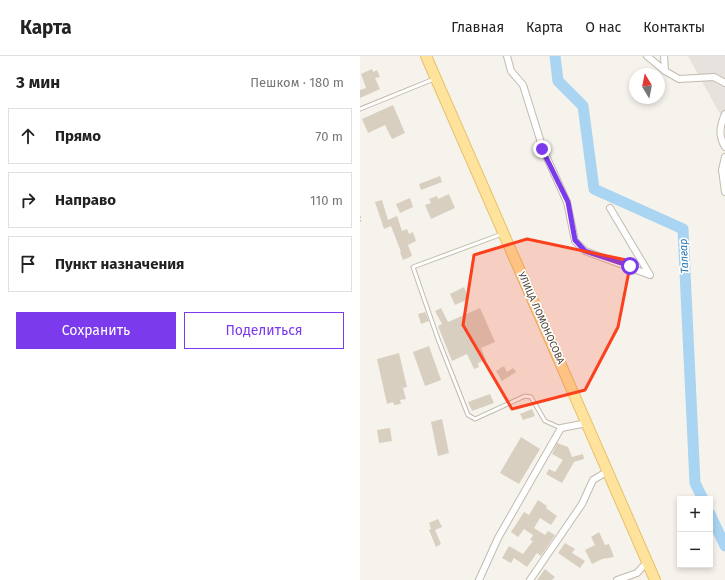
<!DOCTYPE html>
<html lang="ru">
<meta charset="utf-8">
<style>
:root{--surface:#fff;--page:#f2f2f2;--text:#222;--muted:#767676;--line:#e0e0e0;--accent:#7c3aed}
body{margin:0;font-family:"Fira Sans",sans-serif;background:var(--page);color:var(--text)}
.controls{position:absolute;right:12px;bottom:12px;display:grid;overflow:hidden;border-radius:0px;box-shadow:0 2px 6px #0003}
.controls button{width:36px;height:36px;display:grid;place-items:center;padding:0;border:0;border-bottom:1px solid var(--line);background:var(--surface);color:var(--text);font:20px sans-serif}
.compass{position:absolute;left:269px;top:12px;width:36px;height:36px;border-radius:50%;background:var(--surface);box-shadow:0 2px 6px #0003;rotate:350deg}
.stop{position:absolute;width:12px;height:12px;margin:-9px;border:3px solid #7c3aed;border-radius:50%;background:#fff}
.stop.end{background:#7c3aed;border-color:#fff;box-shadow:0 1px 4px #0008}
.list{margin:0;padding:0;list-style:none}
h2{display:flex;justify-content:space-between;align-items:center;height:52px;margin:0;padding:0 16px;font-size:17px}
h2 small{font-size:13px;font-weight:400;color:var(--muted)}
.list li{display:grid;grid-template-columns:26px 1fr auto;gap:12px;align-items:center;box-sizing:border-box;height:56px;margin:0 8px 8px;padding:0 8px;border:1px solid var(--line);border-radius:0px}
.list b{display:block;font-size:15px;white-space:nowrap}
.list em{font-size:13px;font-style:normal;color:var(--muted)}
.actions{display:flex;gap:8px;padding:12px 16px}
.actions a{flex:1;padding:9px 0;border:1px solid var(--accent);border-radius:0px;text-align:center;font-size:14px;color:var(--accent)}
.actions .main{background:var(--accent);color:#fff}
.icon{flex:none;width:22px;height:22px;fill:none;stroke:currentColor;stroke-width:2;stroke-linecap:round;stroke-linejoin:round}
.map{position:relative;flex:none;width:365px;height:524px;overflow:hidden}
header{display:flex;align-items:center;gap:24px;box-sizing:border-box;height:56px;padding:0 20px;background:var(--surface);border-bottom:1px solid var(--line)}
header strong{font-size:19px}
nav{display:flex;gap:22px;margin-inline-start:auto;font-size:14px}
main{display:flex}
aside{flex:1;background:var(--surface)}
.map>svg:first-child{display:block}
</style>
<header>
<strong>Карта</strong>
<nav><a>Главная</a><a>Карта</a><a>О нас</a><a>Контакты</a></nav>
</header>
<main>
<aside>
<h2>3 мин<small>Пешком · 180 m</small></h2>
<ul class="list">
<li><svg class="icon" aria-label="ahead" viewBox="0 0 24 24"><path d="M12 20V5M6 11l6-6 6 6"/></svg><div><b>Прямо</b></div><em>70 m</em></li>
<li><svg class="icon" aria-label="right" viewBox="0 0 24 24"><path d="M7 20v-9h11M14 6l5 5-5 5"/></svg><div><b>Направо</b></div><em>110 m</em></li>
<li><svg class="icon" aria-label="arrive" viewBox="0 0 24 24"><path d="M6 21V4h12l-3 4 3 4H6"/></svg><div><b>Пункт назначения</b></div></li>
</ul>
<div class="actions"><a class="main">Сохранить</a><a>Поделиться</a></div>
</aside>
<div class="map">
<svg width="365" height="524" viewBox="0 0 365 524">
<rect width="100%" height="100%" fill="#f6f3ec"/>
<!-- industrial -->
<polygon fill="#e6e2dd" points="328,0 365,0 365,67"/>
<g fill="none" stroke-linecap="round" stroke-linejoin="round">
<!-- river -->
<g stroke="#a9d4f2" stroke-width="11">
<polyline points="195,0 198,25 223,50 234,133 323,173 335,427 343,443"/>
<polyline points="350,458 365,490"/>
</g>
</g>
<!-- building -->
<g fill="#d8cfc1">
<polygon points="12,13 13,16 17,14 20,21 15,22 20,33 0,42 0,34 6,32 1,18"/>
<polygon points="33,49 45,77 32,83 25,69 8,77 2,63"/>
<polygon points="80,120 82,126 61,134 59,128"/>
<polygon points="89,138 95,152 71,163 65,149 71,147 69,143 77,140 78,143"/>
<polygon points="50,142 53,151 40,157 36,148"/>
<polygon points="22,144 28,164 37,160 42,175 47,173 49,178 53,176 56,185 48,189 52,200 43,204 40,196 41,196 31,170 24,173 15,146"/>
<polygon points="104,231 109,243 95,249 90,238"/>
<polygon points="81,252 88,266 120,252 135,286 121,292 126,304 118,307 119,311 114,313 107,298 92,305 78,270 82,268 75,255"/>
<polygon points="65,256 69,265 61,268 58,258"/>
<polygon points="69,290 81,324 65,330 53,296"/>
<polygon points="39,297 47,331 43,332 46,343 40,344 41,348 34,349 33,346 27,348 17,303"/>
<polygon points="144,310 147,316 153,312 156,316 142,325 136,315"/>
<polygon points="130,338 134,347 112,355 108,346"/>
<polygon points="172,353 175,360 163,364 160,358"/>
<polygon points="82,363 89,397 78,400 71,366"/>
<polygon points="30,372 32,385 19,387 17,374"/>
<polygon points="161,381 180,393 159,428 140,417"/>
<polygon points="197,387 208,391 212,401 223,398 224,403 214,406 202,427 186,418 189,413 195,416 203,404 192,398"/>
<polygon points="178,444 187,450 186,452 197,460 191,469 180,462 174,472 185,479 188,475 195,479 181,500 177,497 167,511 154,502 151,507 142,502 149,490 163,498 173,485 170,484 173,479 164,473 158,481 151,476 164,456 169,459"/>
<polygon points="78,463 82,471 75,474 81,488 76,491 69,474 71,473 69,467"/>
<polygon points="239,476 245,489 249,488 254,501 242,503 232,508 225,494 235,489 231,481"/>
<polygon points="205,487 215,493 212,497 225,505 220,512 198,497"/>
<polygon points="185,513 195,521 192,524 177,524"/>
</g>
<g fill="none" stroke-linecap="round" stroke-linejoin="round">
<!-- service casing -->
<g stroke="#c2bbae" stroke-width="5">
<g id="service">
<polyline points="0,53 74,23"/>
<polyline points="142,178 53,211 78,283 108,359 115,363 165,340 171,341 185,365 201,372"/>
</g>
</g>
<!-- minor casing -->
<g stroke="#c2bbae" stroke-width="8">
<g id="minor">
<polyline points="147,0 151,15 163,29 183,93 207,146 215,185 225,195 290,219 250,152"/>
<polyline points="287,0 305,15 304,0"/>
<polyline points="305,15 319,23 354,21 365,27"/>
<path d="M365 58C360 70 358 79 365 91"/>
<polyline points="365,101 362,114 365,136"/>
<polyline points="119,524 138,482 201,372 227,367"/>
<polyline points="170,524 222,448 233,424 248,415"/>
<polyline points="257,524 277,517 286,507"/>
</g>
</g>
<!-- primary casing -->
<g stroke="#e6c16a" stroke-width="12">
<polyline id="primary" points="66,0 295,524"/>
</g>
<!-- path -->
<polyline stroke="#c4b79f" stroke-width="1" stroke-dasharray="2 2" stroke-linecap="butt" points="0,160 1,164 0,166"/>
<!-- service -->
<use href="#service" stroke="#fff" stroke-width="3"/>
<!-- minor -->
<use href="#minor" stroke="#fff" stroke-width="6"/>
<!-- primary -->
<use href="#primary" stroke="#ffe39c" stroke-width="10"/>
</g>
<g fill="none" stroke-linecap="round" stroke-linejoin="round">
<!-- route -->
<polyline stroke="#7c3aed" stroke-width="5" points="182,93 208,146 215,184 225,195 270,210"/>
</g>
<!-- marked area -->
<path fill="#fc3f1d" fill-opacity="0.2" stroke="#fc3f1d" stroke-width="3" stroke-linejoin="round" d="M167 183 271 205 258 271 225 334 152 353 103 269 114 199Z"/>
<g text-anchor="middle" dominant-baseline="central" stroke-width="3.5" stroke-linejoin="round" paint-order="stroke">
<!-- street labels -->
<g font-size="10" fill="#4b4439" stroke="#fff">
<text transform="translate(181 262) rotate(66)">УЛИЦА ЛОМОНОСОВА</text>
</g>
<!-- water labels -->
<g font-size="11" font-style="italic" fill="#2e7ab2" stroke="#fff">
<text transform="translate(324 200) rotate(-93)">Талғар</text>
</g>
</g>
</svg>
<div class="controls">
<button>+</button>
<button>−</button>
</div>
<svg class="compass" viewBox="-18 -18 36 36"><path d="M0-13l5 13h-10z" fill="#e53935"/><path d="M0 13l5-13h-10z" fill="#767676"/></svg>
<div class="stop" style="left:270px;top:210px"></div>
<div class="stop end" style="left:182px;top:93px"></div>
</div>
</main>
